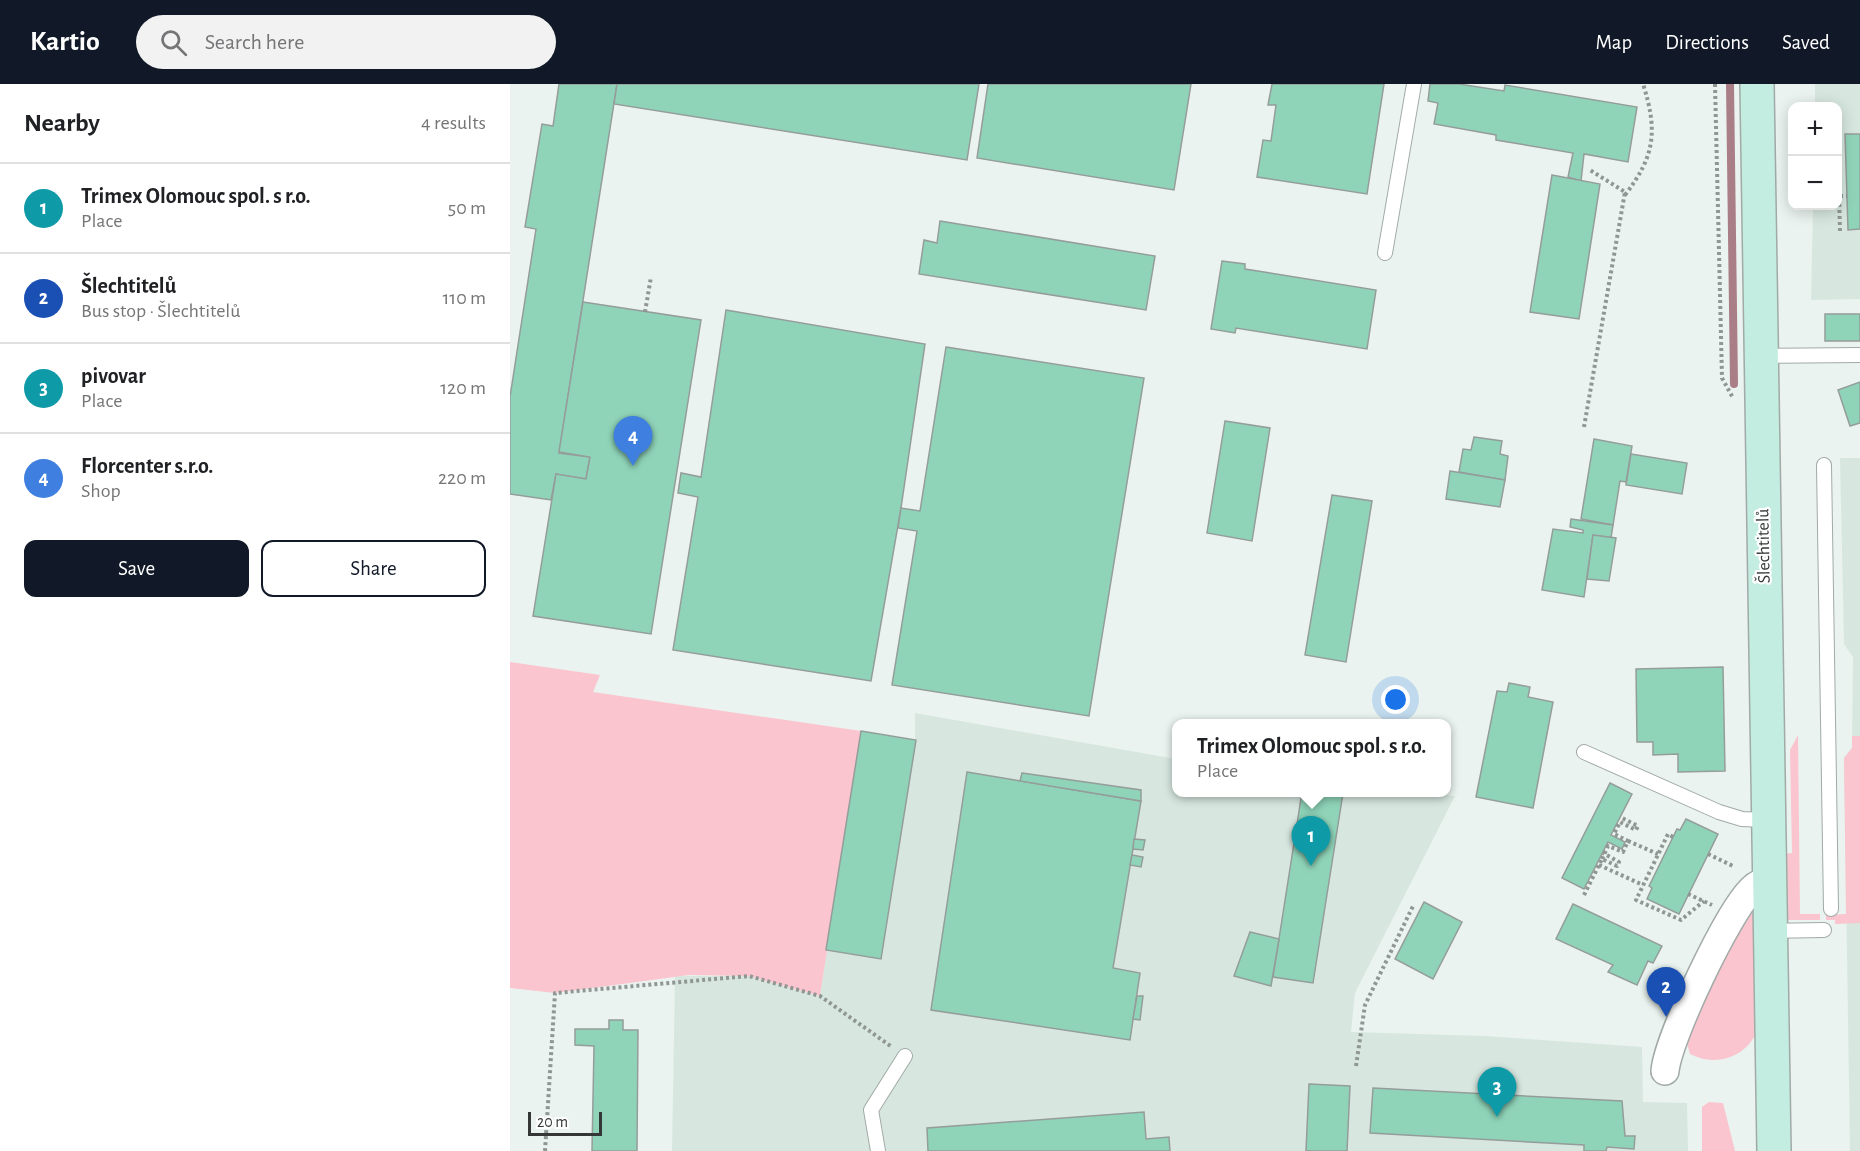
<!DOCTYPE html>
<meta charset="utf-8">
<style>
:root{--surface:#fff;--page:#f2f2f2;--text:#202124;--muted:#757577;--line:#e0e0e0;--accent:#111827}
body{margin:0;font-family:"Alegreya Sans",sans-serif;background:var(--page);color:var(--text)}
.controls{position:absolute;right:18px;top:18px;display:grid;overflow:hidden;border-radius:12px;box-shadow:0 3px 15px #0003}
.controls button{width:54px;height:54px;display:grid;place-items:center;padding:0;border:0;border-bottom:2px solid var(--line);background:var(--surface);color:var(--text);font:30px sans-serif}
.scale{position:absolute;left:18px;bottom:15px;width:74px;box-sizing:border-box;padding-left:6px;border:3px solid #343736;border-top:0;font-size:16px;line-height:21px;white-space:nowrap;color:#343736;-webkit-text-stroke:4px #fff;paint-order:stroke}
.you{position:absolute;left:886px;top:616px;width:21px;height:21px;margin:-15px;border:4px solid #fff;border-radius:50%;background:#1a73e8;box-shadow:0 0 0 9px #1a73e833}
.badge{display:grid;place-items:center;width:39px;height:39px;border-radius:50%;background:var(--accent);color:#fff;font-size:20px;font-weight:700}
.pin{position:absolute;translate:-50% -50px;filter:drop-shadow(0 2px 3px #0008)}
.pin::after{content:'';position:absolute;top:32px;width:21px;height:18px;background:inherit;clip-path:polygon(0 0,100% 0,50% 100%)}
.popup{position:absolute;left:662px;top:635px;width:279px;height:78px;box-sizing:border-box;display:grid;place-content:center;border-radius:12px;background:var(--surface);filter:drop-shadow(0 2px 4px #0005);font-size:20px;white-space:nowrap;color:var(--muted)}
.popup b{font-size:22px;color:var(--text)}
.popup::after{content:'';position:absolute;left:50%;top:100%;margin-left:-12px;border:12px solid transparent;border-top-color:var(--surface)}
.list{margin:0;padding:0;list-style:none}
h2{display:flex;justify-content:space-between;align-items:center;height:78px;margin:0;padding:0 24px;font-size:26px}
h2 small{font-size:20px;font-weight:400;color:var(--muted)}
.list li{display:grid;grid-template-columns:39px 1fr auto;gap:18px;align-items:center;box-sizing:border-box;height:90px;padding:0 24px;border-top:2px solid var(--line)}
.list b{display:block;font-size:22px;white-space:nowrap}
.list p{margin:0;font-size:20px;white-space:nowrap;color:var(--muted)}
.list em{font-size:20px;font-style:normal;color:var(--muted)}
.actions{display:flex;gap:12px;padding:18px 24px}
.actions a{flex:1;padding:14px 0;border:2px solid var(--accent);border-radius:12px;text-align:center;font-size:21px;color:var(--accent)}
.actions .main{background:var(--accent);color:#fff}
.icon{flex:none;width:33px;height:33px;fill:none;stroke:currentColor;stroke-width:2;stroke-linecap:round;stroke-linejoin:round}
.map{position:relative;flex:none;width:1350px;height:1067px;overflow:hidden}
header{display:flex;align-items:center;gap:36px;box-sizing:border-box;height:84px;padding:0 30px;background:var(--accent);color:#fff}
header strong{font-size:28px}
nav{display:flex;gap:33px;margin-inline-start:auto;font-size:21px}
.search{width:420px;height:54px;background:var(--page);display:flex;align-items:center;gap:15px;box-sizing:border-box;padding:0 21px;border-radius:33px;color:var(--muted);font-size:22px}
main{display:flex}
aside{flex:1;background:var(--surface)}
.map>svg:first-child{display:block}
</style>
<header>
<strong>Kartio</strong>
<div class="search"><svg class="icon" aria-label="search" viewBox="0 0 24 24"><circle cx="10" cy="10" r="6"/><path d="M15 15l6 6"/></svg>Search here</div>
<nav><a>Map</a><a>Directions</a><a>Saved</a></nav>
</header>
<main>
<aside>
<h2>Nearby<small>4 results</small></h2>
<ul class="list">
<li><span class="badge" style="background:#0f9aa8">1</span><div><b>Trimex Olomouc spol. s r.o.</b><p>Place</p></div><em>50 m</em></li>
<li><span class="badge" style="background:#1a4fb4">2</span><div><b>Šlechtitelů</b><p>Bus stop · Šlechtitelů</p></div><em>110 m</em></li>
<li><span class="badge" style="background:#0f9aa8">3</span><div><b>pivovar</b><p>Place</p></div><em>120 m</em></li>
<li><span class="badge" style="background:#3f7fe0">4</span><div><b>Florcenter s.r.o.</b><p>Shop</p></div><em>220 m</em></li>
</ul>
<div class="actions"><a class="main">Save</a><a>Share</a></div>
</aside>
<div class="map">
<svg width="1350" height="1067" viewBox="0 0 1350 1067">
<rect width="100%" height="100%" fill="#eaf3ef"/>
<!-- built -->
<g fill="#d7e7e0">
<polygon points="1305,0 1350,0 1350,215 1301,216 1303,122 1328,122 1328,22 1305,22"/>
<polygon points="1330,374 1350,374 1350,1067 1340,1067 1334,674 1342,664 1343,573 1334,560"/>
<polygon points="405,629 666,675 666,708 894,708 945,712 845,909 841,948 975,952 1132,963 1133,1018 1177,1019 1178,1067 162,1067 165,892 239,892 310,911 351,647 405,656"/>
</g>
<!-- green -->
<g fill="#fac5cf">
<polygon points="0,578 90,591 83,608 351,647 310,912 239,892 179,891 45,909 0,904"/>
<polygon points="1288,651 1290,830 1310,830 1310,836 1277,836 1275,833 1273,770 1282,769 1280,666"/>
<polygon points="1342,652 1350,652 1350,839 1325,840 1325,836 1316,836 1316,831 1336,830 1334,674 1342,664"/>
<path d="M1241 829 1245 830 1246 949C1235 974 1204 983 1180 970L1176 956 1221 857Z"/>
<polygon points="1199,1018 1213,1019 1225,1067 1192,1067 1192,1023"/>
</g>
<g fill="none" stroke-linecap="round" stroke-linejoin="round">
<!-- stream -->
<polyline stroke="#aa7e87" stroke-width="8" points="1220,0 1224,300"/>
</g>
<!-- building -->
<g fill="#8fd4b9" stroke="#959d9a" stroke-width="1.5">
<polygon points="49,0 107,0 49,369 80,373 76,395 46,390 41,416 0,410 0,313 26,145 15,143 32,40 43,42"/>
<polygon points="107,0 469,0 457,76 104,20"/>
<polygon points="478,0 681,0 664,106 467,74"/>
<polygon points="762,0 874,0 857,110 747,93 753,56 761,57 766,21 758,21"/>
<polygon points="920,0 949,0 994,7 995,1 1127,23 1118,78 1074,70 1071,97 1058,93 1063,69 986,56 986,51 924,40 928,19 918,17"/>
<polygon points="1335,50 1350,50 1350,145 1338,146"/>
<polygon points="1042,91 1090,100 1069,235 1020,228"/>
<polygon points="430,137 645,172 636,226 409,190 414,156 427,159"/>
<polygon points="712,177 735,180 735,185 866,206 857,265 726,244 725,249 701,245"/>
<polygon points="73,218 191,236 141,550 23,532 46,390 76,395 80,373 49,368"/>
<polygon points="216,226 415,260 391,424 361,597 163,566 188,413 168,409 171,389 191,393"/>
<rect x="1315" y="230" width="35" height="27"/>
<polygon points="436,263 634,294 579,632 382,601 407,447 388,444 391,424 410,427"/>
<polygon points="1350,298 1350,339 1340,342 1328,306"/>
<polygon points="715,337 760,344 742,457 697,449"/>
<polygon points="964,353 992,357 990,370 998,372 995,396 949,388 953,365 961,366"/>
<polygon points="1084,355 1122,362 1116,398 1110,397 1103,441 1071,435"/>
<polygon points="1121,370 1177,379 1172,410 1116,401"/>
<polygon points="940,387 995,396 990,423 936,415"/>
<polygon points="822,411 862,417 836,578 795,571"/>
<polygon points="1061,435 1103,441 1101,454 1083,451 1074,513 1032,506 1043,445 1073,449 1073,446 1060,443"/>
<polygon points="1083,451 1106,454 1099,497 1077,495"/>
<polygon points="1213,583 1215,687 1168,688 1168,670 1143,671 1143,658 1127,658 1126,585"/>
<polygon points="999,599 1020,603 1018,613 1043,618 1023,724 966,713 987,607 997,608"/>
<polygon points="351,647 406,656 371,875 316,866"/>
<polygon points="457,688 631,717 603,884 630,889 620,956 421,926"/>
<polygon points="512,689 631,706 631,717 510,697"/>
<polygon points="1100,699 1122,710 1101,751 1115,758 1112,765 1098,758 1074,805 1052,794"/>
<polygon points="792,708 833,709 803,899 763,893"/>
<polygon points="1176,735 1208,750 1169,830 1137,815 1142,804 1139,802 1142,796 1167,745 1170,746"/>
<polygon points="624,755 635,756 633,766 623,765"/>
<polygon points="622,771 633,773 631,783 620,781"/>
<polygon points="914,818 952,838 923,895 885,875"/>
<polygon points="1063,820 1152,862 1143,879 1138,877 1127,901 1098,888 1103,881 1046,855"/>
<polygon points="740,848 769,855 761,902 724,892"/>
<polygon points="627,912 633,912 630,936 623,935"/>
<polygon points="99,936 113,936 113,946 128,946 127,1067 82,1067 84,962 65,961 65,945 99,945"/>
<polygon points="799,1000 840,1002 837,1067 796,1067"/>
<polygon points="863,1004 1112,1017 1115,1052 1125,1052 1124,1065 1097,1063 1096,1067 1074,1067 1074,1061 860,1049"/>
<polygon points="634,1028 636,1055 659,1053 660,1067 418,1067 417,1044"/>
</g>
<g fill="none" stroke-linecap="round" stroke-linejoin="round">
<!-- lane casing -->
<g stroke="#a1aaa6" stroke-width="16">
<g id="lane">
<polyline points="875,169 904,0"/>
<polyline points="1251,272 1350,271"/>
<polyline points="1314,381 1321,825"/>
<polyline points="1074,668 1209,728 1232,735 1256,736"/>
<polyline points="1260,847 1314,846"/>
<polyline points="368,1067 361,1026 395,972"/>
</g>
</g>
<!-- street casing -->
<g stroke="#a1aaa6" stroke-width="30">
<path id="street" d="M1155 987C1158 954 1218 828 1242 805 1246 801 1252 798 1258 797"/>
</g>
<!-- secondary casing -->
<g stroke="#a1aaa6" stroke-width="36">
<polyline id="secondary" points="1247,0 1264,1067"/>
</g>
<!-- path -->
<g stroke="#909693" stroke-width="4" stroke-dasharray="3 3" stroke-linecap="butt">
<polyline points="1205,0 1212,294 1223,314"/>
<path d="M1115 111C1145 72 1148 47 1133 0"/>
<polyline points="1330,147 1329,112 1337,112"/>
<polyline points="135,228 141,193"/>
<polyline points="1074,343 1115,108 1080,86"/>
<polyline points="1163,753 1158,750 1126,816 1171,836 1194,817"/>
<polyline points="1118,757 1148,770"/>
<polyline points="1198,770 1225,783"/>
<polyline points="1092,775 1098,762 1113,768 1118,757 1104,750 1110,738 1126,746 1128,742 1110,733"/>
<polyline points="1089,781 1133,801"/>
<polyline points="1178,810 1202,821"/>
<polyline points="1074,811 1092,775 1107,782 1109,778 1093,769"/>
<polyline points="846,982 855,921 904,820"/>
<polyline points="35,1067 45,909 239,892 310,912 382,963"/>
</g>
<!-- lane -->
<use href="#lane" stroke="#fff" stroke-width="14"/>
<!-- street -->
<use href="#street" stroke="#fff" stroke-width="27"/>
<!-- secondary -->
<use href="#secondary" stroke="#c2ede0" stroke-width="33"/>
</g>
<g text-anchor="middle" dominant-baseline="central" stroke-width="4.5" stroke-linejoin="round" paint-order="stroke">
<!-- street labels -->
<g font-size="18" fill="#343736" stroke="#fff">
<text transform="translate(1254 462) rotate(-91)">Šlechtitelů</text>
</g>
</g>
</svg>
<div class="controls">
<button>+</button>
<button>−</button>
</div>
<div class="scale">20 m</div>
<div class="you"></div>
<div class="pin badge" style="left:801px;top:782px;background:#0f9aa8">1</div>
<div class="popup"><b>Trimex Olomouc spol. s r.o.</b>Place</div>
<div class="pin badge" style="left:1156px;top:933px;background:#1a4fb4">2</div>
<div class="pin badge" style="left:987px;top:1033px;background:#0f9aa8">3</div>
<div class="pin badge" style="left:123px;top:382px;background:#3f7fe0">4</div>
</div>
</main>
